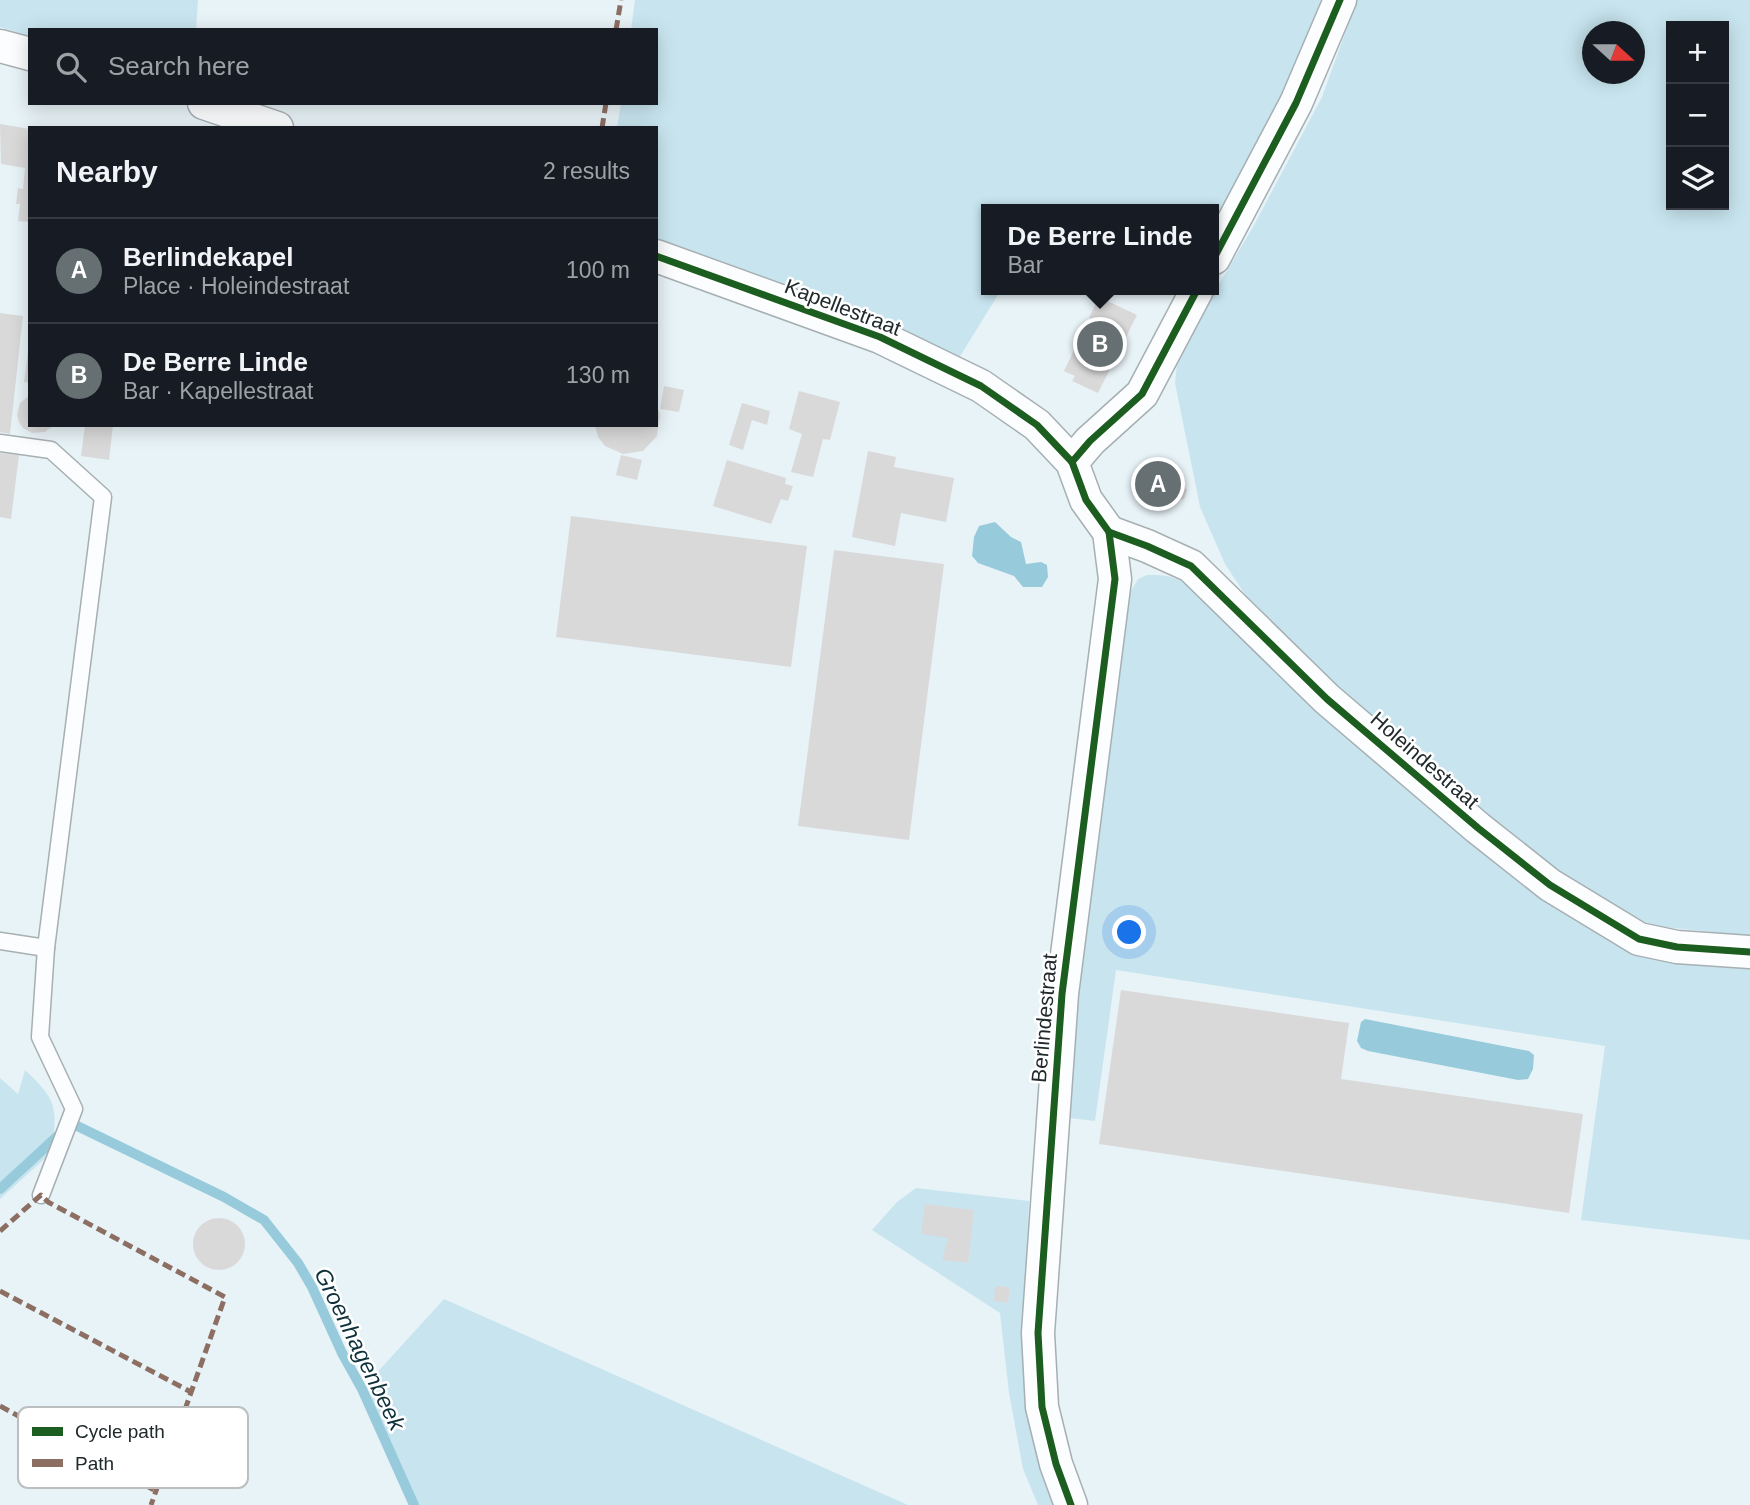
<!DOCTYPE html>
<meta charset="utf-8">
<style>
:root{--surface:#171b24;--page:#20242c;--text:#f1f3f6;--muted:#9ea1a6;--line:#363941;--accent:#667073}
body{margin:0;font-family:Arial,sans-serif;background:var(--page);color:var(--text)}
.controls{position:absolute;right:21px;top:21px;display:grid;overflow:hidden;border-radius:0px;box-shadow:0 4px 18px #0003}
.controls button{width:63px;height:63px;display:grid;place-items:center;padding:0;border:0;border-bottom:2px solid var(--line);background:var(--surface);color:var(--text);font:35px sans-serif}
.compass{position:absolute;left:1582px;top:21px;width:63px;height:63px;border-radius:50%;background:var(--surface);box-shadow:0 4px 18px #0003;rotate:111deg}
.you{position:absolute;left:1130px;top:933px;width:24px;height:24px;margin:-18px;border:5px solid #fff;border-radius:50%;background:#1a73e8;box-shadow:0 0 0 10px #1a73e833}
.badge{display:grid;place-items:center;width:46px;height:46px;border-radius:50%;background:var(--accent);color:#fff;font-size:23px;font-weight:700}
.pin{position:absolute;translate:-50% -50%;border:4px solid #fff;box-shadow:0 2px 7px #0006}
.popup{position:absolute;left:981px;top:204px;width:238px;height:91px;box-sizing:border-box;display:grid;place-content:center;border-radius:0px;background:var(--surface);filter:drop-shadow(0 2px 5px #0005);font-size:23px;white-space:nowrap;color:var(--muted)}
.popup b{font-size:26px;color:var(--text)}
.popup::after{content:'';position:absolute;left:50%;top:100%;margin-left:-14px;border:14px solid transparent;border-top-color:var(--surface)}
.list{margin:0;padding:0;list-style:none}
h2{display:flex;justify-content:space-between;align-items:center;height:91px;margin:0;padding:0 28px;font-size:30px}
h2 small{font-size:23px;font-weight:400;color:var(--muted)}
.list li{display:grid;grid-template-columns:46px 1fr auto;gap:21px;align-items:center;box-sizing:border-box;height:105px;padding:0 28px;border-top:2px solid var(--line)}
.list b{display:block;font-size:26px;white-space:nowrap}
.list p{margin:0;font-size:23px;white-space:nowrap;color:var(--muted)}
.list em{font-size:23px;font-style:normal;color:var(--muted)}
.icon{flex:none;width:38px;height:38px;fill:none;stroke:currentColor;stroke-width:2;stroke-linecap:round;stroke-linejoin:round}
.map{position:relative;flex:none;width:1750px;height:1505px;overflow:hidden}
.search{position:absolute;background:var(--surface);box-shadow:0 4px 18px #0003;left:28px;top:28px;width:630px;height:77px;display:flex;align-items:center;gap:18px;box-sizing:border-box;padding:0 24px;border-radius:0px;color:var(--muted);font-size:26px}
.panel{position:absolute;background:var(--surface);box-shadow:0 4px 18px #0003;left:28px;top:126px;width:630px;height:301px;border-radius:0px}
.map>svg:first-child{display:block}
</style>
<div class="map">
<svg width="1750" height="1505" viewBox="0 0 1750 1505">
<rect width="100%" height="100%" fill="#e8f3f7"/>
<!-- green -->
<g fill="#c8e5ef" fill-rule="evenodd">
<polygon points="0,0 198,0 196,30 30,30 30,36 0,27"/>
<polygon points="635,0 1321,0 1281,98 1214,223 1214,209 986,209 986,290 1001,290 959,358 656,244 656,128 617,128 621,103 656,103 656,30 631,30"/>
<path d="M1357 0H1750V936L1655 926 1605 904 1566 881 1465 802 1311 666 1252 605 1225 564 1200 507 1175 383 1177 363 1183 344 1253 227 1322 97ZM1671 26H1724V205H1671ZM1592 32H1634V74H1592Z"/>
<path d="M1147 575C1164 574 1177 577 1190 587L1614 941 1642 957 1690 965 1750 968V1240L1581 1220 1605 1046 1116 970 1095 1121 1062 1117 1128 596 1138 579Z"/>
<path d="M25 1070C58 1101 57 1107 52 1152L0 1199V1078L18 1094Z"/>
<polygon points="916,1188 1029,1201 1024,1320 1057,1505 1038,1505 1023,1469 1009,1393 1000,1313 872,1230 897,1202"/>
<polygon points="444,1299 908,1505 411,1505 362,1389"/>
</g>
<!-- water -->
<g fill="#97cbdc">
<polygon points="995,522 1011,537 1021,542 1026,564 1041,562 1047,565 1048,577 1042,587 1023,587 1014,576 978,563 972,556 974,537 979,526"/>
<polygon points="1365,1019 1529,1051 1534,1055 1533,1069 1528,1079 1518,1080 1368,1051 1361,1048 1357,1041 1361,1022"/>
</g>
<g fill="none" stroke-linecap="round" stroke-linejoin="round">
<!-- stream -->
<g stroke="#97cbdc" stroke-width="10">
<polyline points="71,1123 224,1197 264,1220 298,1263 312,1287 342,1353 362,1389 414,1505"/>
<polyline points="0,1189 62,1132"/>
</g>
</g>
<!-- building -->
<g fill="#d9d9da">
<polygon points="0,124 30,129 30,222 18,221 20,204 16,204 18,188 23,189 25,168 1,164"/>
<polygon points="1099,297 1137,315 1098,393 1072,381 1075,376 1064,371 1085,327 1096,331 1100,323 1089,318"/>
<polygon points="0,313 23,316 10,434 0,432"/>
<polygon points="28,352 30,352 30,383 24,382"/>
<polygon points="664,386 684,390 679,412 660,409"/>
<polygon points="799,391 840,402 830,440 823,439 813,477 791,472 802,434 789,429"/>
<polygon points="30,395 30,425 54,425 45,432 32,433 23,428 19,422 17,415 20,403"/>
<polygon points="742,403 770,411 767,425 752,420 743,450 729,445"/>
<polygon points="657,406 660,415 657,436 643,451 623,454 605,446 598,437 595,425 656,425"/>
<polygon points="85,425 113,425 109,460 81,456"/>
<polygon points="868,451 896,457 894,467 954,478 946,522 901,513 895,546 852,537"/>
<polygon points="0,453 19,455 11,519 0,517"/>
<polygon points="621,455 642,460 637,480 616,475"/>
<polygon points="727,460 786,478 785,484 793,486 788,501 781,499 771,524 713,506"/>
<polygon points="1139,466 1181,482 1187,490 1184,499 1174,501 1132,487"/>
<polygon points="571,516 807,546 791,667 556,637"/>
<polygon points="834,550 944,564 909,840 798,826"/>
<polygon points="1121,990 1349,1023 1341,1079 1583,1114 1569,1213 1099,1144"/>
<polygon points="925,1204 974,1210 968,1263 942,1260 948,1238 921,1234"/>
<circle cx="219" cy="1244" r="26"/>
<polygon points="995,1286 1010,1287 1008,1303 994,1301"/>
</g>
<g fill="none" stroke-linecap="round" stroke-linejoin="round">
<!-- service casing -->
<g stroke="#a6afb2" stroke-width="19">
<g id="service">
<polyline points="0,443 51,450 103,497 46,948"/>
<polyline points="0,941 46,948 40,1037 74,1109 41,1195"/>
</g>
</g>
<!-- minor casing -->
<g stroke="#a6afb2" stroke-width="35">
<g id="minor">
<polyline points="0,46 30,54"/>
<polyline points="204,103 277,128"/>
<polyline points="656,256 880,337 981,386 1037,425 1072,462 1086,500 1109,532 1115,579 1062,994 1038,1333 1042,1407 1056,1464 1071,1505"/>
<polyline points="1214,258 1296,103 1340,0"/>
<polyline points="1072,462 1090,441 1142,394 1197,290"/>
<polyline points="1109,532 1147,546 1191,566 1327,699 1478,828 1550,885 1639,939 1677,947 1750,952"/>
</g>
</g>
<!-- service -->
<use href="#service" stroke="#fcfdfe" stroke-width="16"/>
<!-- minor -->
<use href="#minor" stroke="#fcfdfe" stroke-width="32"/>
<!-- quiet -->
<g stroke="#8d6e63" stroke-width="5" stroke-dasharray="10 5" stroke-linecap="butt">
<polyline points="616,30 621,0"/>
<polyline points="602,128 606,103"/>
<polyline points="0,1231 41,1195 48,1202 225,1297 151,1505"/>
<polyline points="0,1291 191,1392"/>
<polyline points="0,1406 156,1491"/>
</g>
<!-- cycleway casing -->
<g stroke="#fff" stroke-width="11">
<g id="cycleway">
<polyline points="656,256 880,337 981,386 1037,425 1072,462 1086,500 1109,532 1115,579 1062,994 1038,1333 1042,1407 1056,1464 1071,1505"/>
<polyline points="1214,258 1296,103 1340,0"/>
<polyline points="1072,462 1090,441 1142,394 1197,290"/>
<polyline points="1109,532 1147,546 1191,566 1327,699 1478,828 1550,885 1639,939 1677,947 1750,952"/>
</g>
</g>
<!-- cycleway -->
<use href="#cycleway" stroke="#1b5e20" stroke-width="7"/>
</g>
<g text-anchor="middle" dominant-baseline="central" stroke-width="5" stroke-linejoin="round" paint-order="stroke">
<!-- street labels -->
<g font-size="21" fill="#20292c" stroke="#fff">
<text transform="translate(843 307) rotate(21)">Kapellestraat</text>
<text transform="translate(1425 760) rotate(41)">Holeindestraat</text>
<text transform="translate(1044 1018) rotate(-85)">Berlindestraat</text>
</g>
<!-- water labels -->
<g font-size="23" font-style="italic" fill="#0f313c" stroke="#fff">
<text transform="translate(360 1349) rotate(64)">Groenhagenbeek</text>
</g>
</g>
<!-- legend -->
<rect x="18" y="1407" width="230" height="81" rx="10" fill="#fff" stroke="#bcbfc0" stroke-width="2"/>
<rect x="32" y="1427" width="31" height="9" fill="#1b5e20"/>
<rect x="32" y="1459" width="31" height="8" fill="#8d6e63"/>
<g font-size="19" fill="#20292c">
<text x="75" y="1438">Cycle path</text>
<text x="75" y="1470">Path</text>
</g>
</svg>
<div class="controls">
<button>+</button>
<button>−</button>
<button><svg class="icon" aria-label="layers" viewBox="0 0 24 24"><path d="M12 4l9 5-9 5-9-5zM3 14l9 5 9-5"/></svg></button>
</div>
<svg class="compass" viewBox="-18 -18 36 36"><path d="M0-13l5 13h-10z" fill="#e53935"/><path d="M0 13l5-13h-10z" fill="#9ea1a6"/></svg>
<div class="you"></div>
<div class="pin badge" style="left:1158px;top:484px">A</div>
<div class="pin badge" style="left:1100px;top:344px">B</div>
<div class="popup"><b>De Berre Linde</b>Bar</div>
<div class="search"><svg class="icon" aria-label="search" viewBox="0 0 24 24"><circle cx="10" cy="10" r="6"/><path d="M15 15l6 6"/></svg>Search here</div>
<section class="panel">
<h2>Nearby<small>2 results</small></h2>
<ul class="list">
<li><span class="badge">A</span><div><b>Berlindekapel</b><p>Place · Holeindestraat</p></div><em>100 m</em></li>
<li><span class="badge">B</span><div><b>De Berre Linde</b><p>Bar · Kapellestraat</p></div><em>130 m</em></li>
</ul>
</section>
</div>
